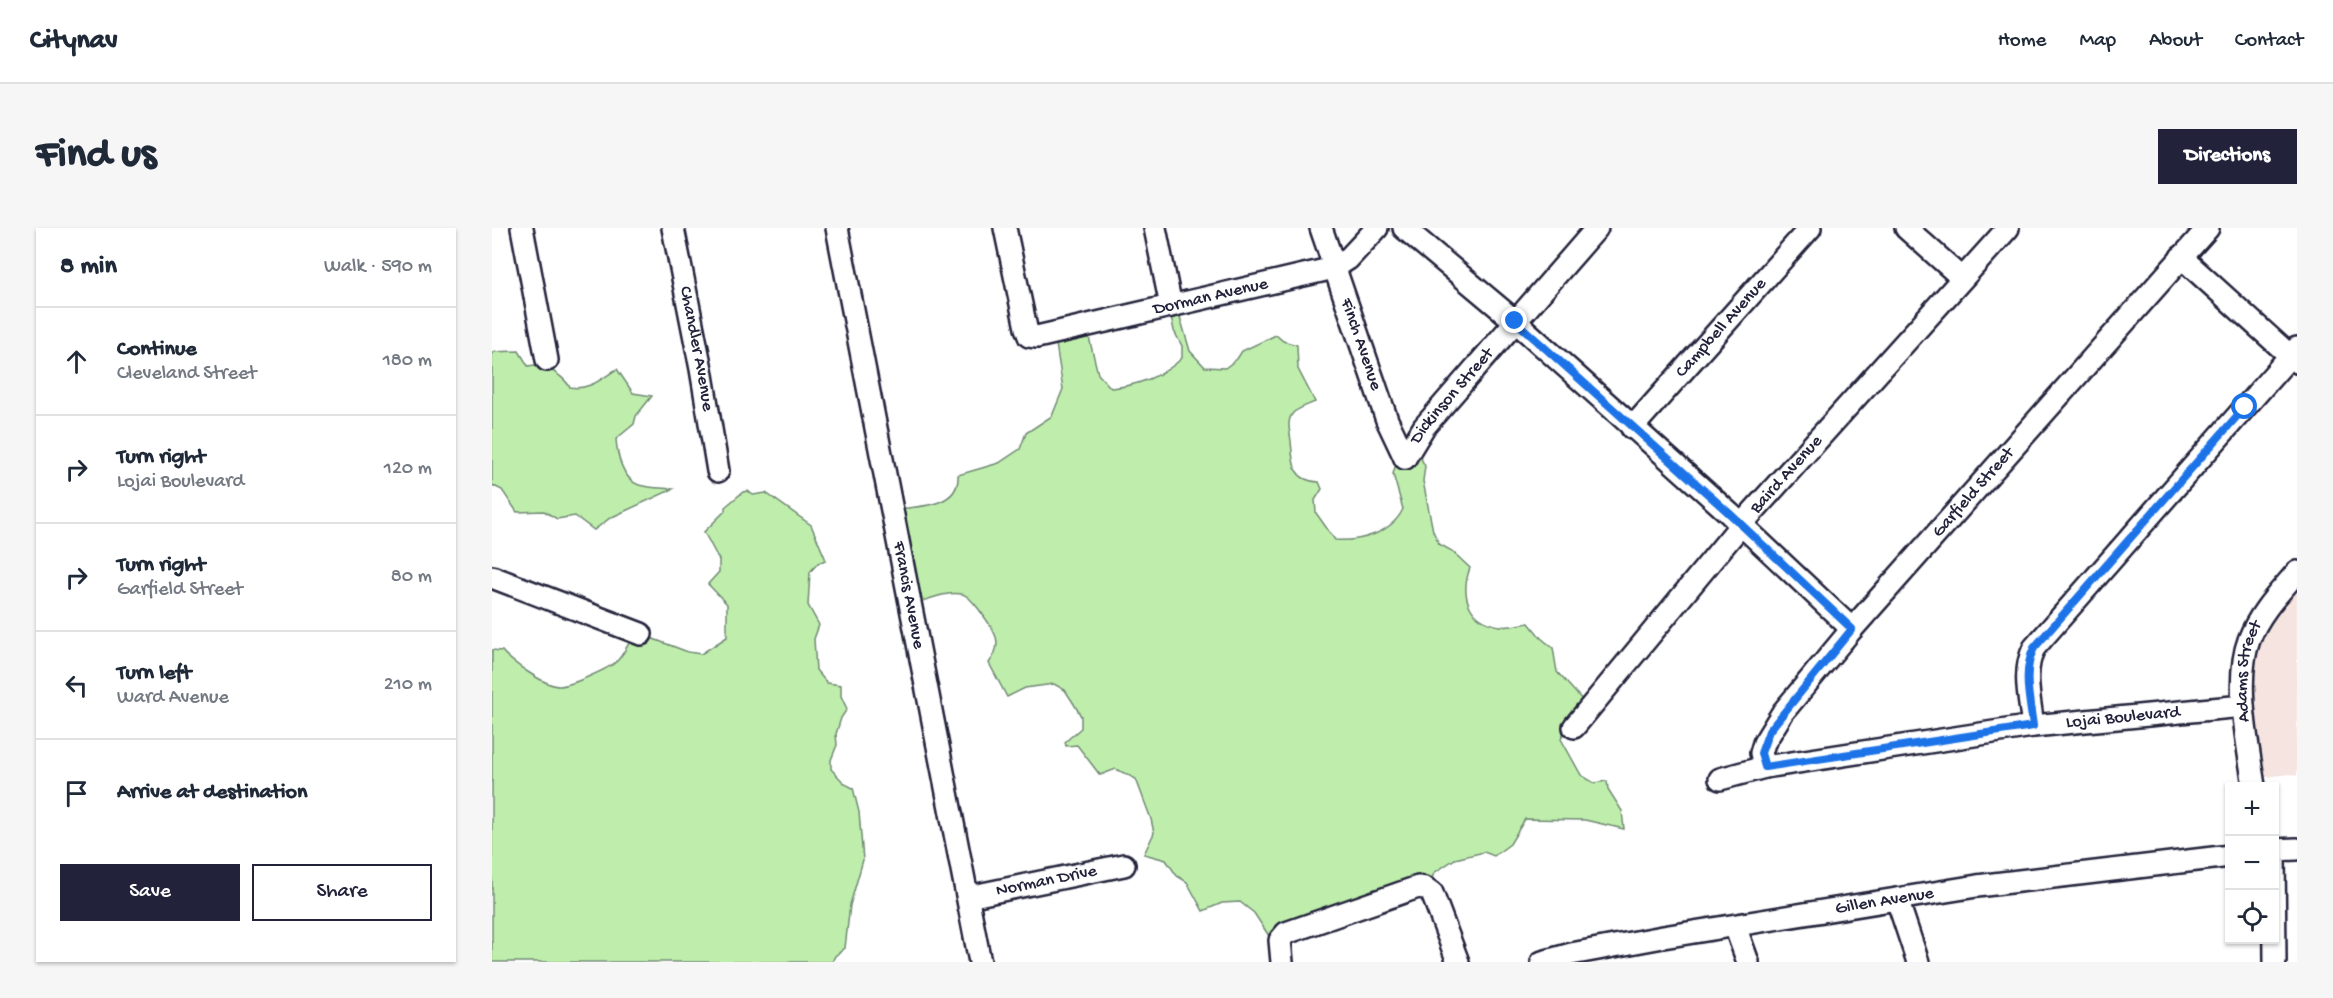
<!DOCTYPE html>
<meta charset="utf-8">
<style>
:root{--surface:#fff;--page:#f6f6f7;--text:#1f2937;--muted:#747a83;--line:#e0e1e3;--accent:#22223b}
body{margin:0;font-family:"Gochi Hand",sans-serif;background:var(--page);color:var(--text)}
.controls{position:absolute;right:18px;bottom:18px;display:grid;overflow:hidden;border-radius:0px;box-shadow:0 2px 4px #0004}
.controls button{width:54px;height:54px;display:grid;place-items:center;padding:0;border:0;border-bottom:2px solid var(--line);background:var(--surface);color:var(--text);font:30px sans-serif}
.stop{position:absolute;width:18px;height:18px;margin:-14px;border:4px solid #1a73e8;border-radius:50%;background:#fff}
.stop.end{background:#1a73e8;border-color:#fff;box-shadow:0 2px 6px #0008}
.list{margin:0;padding:0;list-style:none}
h2{display:flex;justify-content:space-between;align-items:center;height:78px;margin:0;padding:0 24px;font-size:26px}
h2 small{font-size:20px;font-weight:400;color:var(--muted)}
.list li{display:grid;grid-template-columns:39px 1fr auto;gap:18px;align-items:center;box-sizing:border-box;height:108px;padding:0 24px;border-top:2px solid var(--line)}
.list b{display:block;font-size:22px;white-space:nowrap}
.list p{margin:0;font-size:20px;white-space:nowrap;color:var(--muted)}
.list em{font-size:20px;font-style:normal;color:var(--muted)}
.actions{display:flex;gap:12px;padding:18px 24px}
.actions a{flex:1;padding:14px 0;border:2px solid var(--accent);border-radius:0px;text-align:center;font-size:21px;color:var(--accent)}
.actions .main{background:var(--accent);color:#fff}
.icon{flex:none;width:33px;height:33px;fill:none;stroke:currentColor;stroke-width:2;stroke-linecap:round;stroke-linejoin:round}
.map{position:relative;flex:none;width:1805px;height:734px;overflow:hidden;border-radius:0px}
header{display:flex;align-items:center;gap:36px;box-sizing:border-box;height:84px;padding:0 30px;background:var(--surface);border-bottom:2px solid var(--line)}
header strong{font-size:28px}
nav{display:flex;gap:33px;margin-inline-start:auto;font-size:21px}
.intro{display:flex;align-items:center;justify-content:space-between;box-sizing:border-box;height:144px;padding:0 36px}
h1{margin:0;font-size:42px}
.button{padding:15px 27px;border-radius:0px;background:var(--accent);color:#fff;font-size:21px;font-weight:700}
main{display:flex;gap:36px;padding:0 36px}
aside{flex:1;background:var(--surface);border-radius:0px;box-shadow:0 2px 4px #0004}
.map>svg:first-child{display:block}
</style>
<header>
<strong>Citynav</strong>
<nav><a>Home</a><a>Map</a><a>About</a><a>Contact</a></nav>
</header>
<div class="intro"><h1>Find us</h1><a class="button">Directions</a></div>
<main>
<aside>
<h2>8 min<small>Walk · 590 m</small></h2>
<ul class="list">
<li><svg class="icon" aria-label="ahead" viewBox="0 0 24 24"><path d="M12 20V5M6 11l6-6 6 6"/></svg><div><b>Continue</b><p>Cleveland Street</p></div><em>180 m</em></li>
<li><svg class="icon" aria-label="right" viewBox="0 0 24 24"><path d="M7 20v-9h11M14 6l5 5-5 5"/></svg><div><b>Turn right</b><p>Lojai Boulevard</p></div><em>120 m</em></li>
<li><svg class="icon" aria-label="right" viewBox="0 0 24 24"><path d="M7 20v-9h11M14 6l5 5-5 5"/></svg><div><b>Turn right</b><p>Garfield Street</p></div><em>80 m</em></li>
<li><svg class="icon" aria-label="left" viewBox="0 0 24 24"><path d="M17 20v-9H6M10 6l-5 5 5 5"/></svg><div><b>Turn left</b><p>Ward Avenue</p></div><em>210 m</em></li>
<li><svg class="icon" aria-label="arrive" viewBox="0 0 24 24"><path d="M6 21V4h12l-3 4 3 4H6"/></svg><div><b>Arrive at destination</b></div></li>
</ul>
<div class="actions"><a class="main">Save</a><a>Share</a></div>
</aside>
<div class="map">
<svg width="1805" height="734" viewBox="0 0 1805 734">
<rect width="100%" height="100%" fill="#fff"/>
<filter id="ink" filterUnits="userSpaceOnUse"><feTurbulence type="fractalNoise" baseFrequency=".0167" numOctaves="2"/><feDisplacementMap in="SourceGraphic" scale="12" xChannelSelector="R" yChannelSelector="G"/><feConvolveMatrix kernelMatrix="1 2 1 2 8 2 1 2 1" color-interpolation-filters="sRGB"/></filter>
<g filter="url(#ink)">
<!-- built -->
<polygon fill="#f5e4e0" points="1795,356 1805,363 1805,551 1805,548 1798,546 1765,550 1756,472 1764,398"/>
<!-- green -->
<g fill="#bfeeac" stroke="#708874" stroke-width="1.5">
<path d="M684 75 698 123 713 139 733 140 745 131 750 123 784 107 791 113 805 117 806 141 823 174C816 177 806 180 801 185 794 193 798 204 799 213 801 235 800 253 827 254L830 261 823 272 824 285 843 312C868 314 900 305 911 281L901 246 910 215 918 211 933 238 931 253 941 303 947 316 960 323 978 340C968 367 976 393 1008 398 1017 400 1028 396 1037 395L1049 410 1061 420 1065 444 1093 475 1073 501 1069 511 1089 547 1102 555 1115 553 1116 561 1130 583 1132 601 1093 592 1033 591 1018 616 1002 628 992 624 963 631 942 645 937 659 779 711 762 685 748 674 730 675 711 683 695 654 685 648 674 632 652 626 662 605 659 591 644 551 624 541 608 547 585 517 574 518 573 514 589 500V488L582 476 573 462 562 456 533 460 515 469 497 435C503 427 507 419 504 409 501 400 479 367 470 366 454 363 436 372 421 376L403 281C426 279 468 279 466 247L507 235 528 221 534 205 560 188 571 161 562 103 594 97 606 146 619 160C644 158 672 148 690 130V118L682 103 677 77Z"/>
<path d="M27 123 36 138C51 134 70 147 78 159 97 163 110 150 125 141L141 165 160 168 144 188 142 196 124 211C125 226 130 251 147 257 157 260 171 260 181 261L118 290 102 302 83 288 65 291 52 283 25 284 10 262 0 257V124Z"/>
<path d="M256 263 261 267 274 265 319 297 334 332 326 335 318 344 316 377 327 397 322 411 324 442 335 455 349 457V468L355 481 349 490 344 506 345 517 339 532V541L353 556 361 560 367 584 371 632 358 677 353 720 343 728 340 734H0V422L10 423C18 433 53 458 67 458 78 458 119 440 126 432 133 424 138 413 143 404L196 424 209 426 235 409V376L216 356 227 344V332L212 304 233 283V279L251 264Z"/>
</g>
<g fill="none" stroke-linecap="round" stroke-linejoin="round">
<!-- minor casing -->
<g stroke="#22223b" stroke-width="26">
<g id="minor">
<polyline points="30,0 55,132"/>
<path id="s1" d="M181 0 209 141 226 243"/>
<path id="s2" d="M345 0 488 734"/>
<path id="s3" d="M513 0 534 100 537 108 545 109 842 40 856 31 885 0"/>
<polyline points="663,0 679,78"/>
<path id="s4" d="M829 0 895 192 913 230"/>
<polyline points="912,0 1023,93 1237,285 1360,401"/>
<polyline points="1414,0 1470,50"/>
<polyline points="1689,29 1805,134"/>
<path id="s5" d="M1140 200 1318 0"/>
<path id="s6" d="M913 230 932 199 1105 0"/>
<polyline points="0,349 149,406"/>
<path d="M1541 498C1538 472 1530 444 1542 420L1805 120"/>
<path id="s7" d="M1082 499 1248 298 1516 0"/>
<path id="s8" d="M1273 539 1269 525 1272 515 1291 484 1360 401 1716 0"/>
<path id="s9" d="M1228 551 1273 539 1541 498 1751 478"/>
<path id="s10" d="M1762 558C1756 517 1742 452 1757 412 1767 385 1787 365 1805 344"/>
<polyline points="1782,622 1805,621"/>
<polyline points="1782,624 1783,734"/>
<path id="s11" d="M476 669 632 637"/>
<polyline points="1405,671 1426,734"/>
<polyline points="1243,698 1256,734"/>
<polyline points="790,734 788,712 794,705 926,659 933,660 940,665 966,734"/>
<path id="s12" d="M1050 734 1079 726 1171 709 1485 658 1738 628"/>
</g>
</g>
<!-- minor -->
<use href="#minor" stroke="#fff" stroke-width="21"/>
</g>
</g>
<g fill="none" stroke-linecap="round" stroke-linejoin="round" filter="url(#ink)">
<!-- route -->
<path stroke="#1a73e8" stroke-width="8" d="M1023 93 1237 285 1360 401 1277 503 1269 525 1273 539 1541 498C1538 472 1530 444 1542 420L1753 179"/>
</g>
<g text-anchor="middle" dominant-baseline="central" stroke-width="5" stroke-linejoin="round" paint-order="stroke">
<!-- street labels -->
<g font-size="18" fill="#22223b" stroke="#fff">
<text stroke="none"><textPath href="#s3" startOffset="297">Dorman Avenue</textPath></text>
<text stroke="none"><textPath href="#s5" startOffset="134">Campbell Avenue</textPath></text>
<text stroke="none"><textPath href="#s4" startOffset="123">Finch Avenue</textPath></text>
<text stroke="none"><textPath href="#s1" startOffset="123">Chandler Avenue</textPath></text>
<text stroke="none"><textPath href="#s6" startOffset="78">Dickinson Street</textPath></text>
<text stroke="none"><textPath href="#s7" startOffset="330">Baird Avenue</textPath></text>
<text stroke="none"><textPath href="#s8" startOffset="352">Garfield Street</textPath></text>
<text stroke="none"><textPath href="#s2" startOffset="374">Francis Avenue</textPath></text>
<text stroke="none"><textPath href="#s10" startOffset="116">Adams Street</textPath></text>
<text stroke="none"><textPath href="#s9" startOffset="408">Lojai Boulevard</textPath></text>
<text stroke="none"><textPath href="#s11" startOffset="80">Norman Drive</textPath></text>
<text stroke="none"><textPath href="#s12" startOffset="348">Gillen Avenue</textPath></text>
</g>
</g>
</svg>
<div class="controls">
<button>+</button>
<button>−</button>
<button><svg class="icon" aria-label="locate" viewBox="0 0 24 24"><circle cx="12" cy="12" r="6"/><path d="M12 2v4M12 18v4M2 12h4M18 12h4"/></svg></button>
</div>
<div class="stop" style="left:1753px;top:179px"></div>
<div class="stop end" style="left:1023px;top:93px"></div>
</div>
</main>
